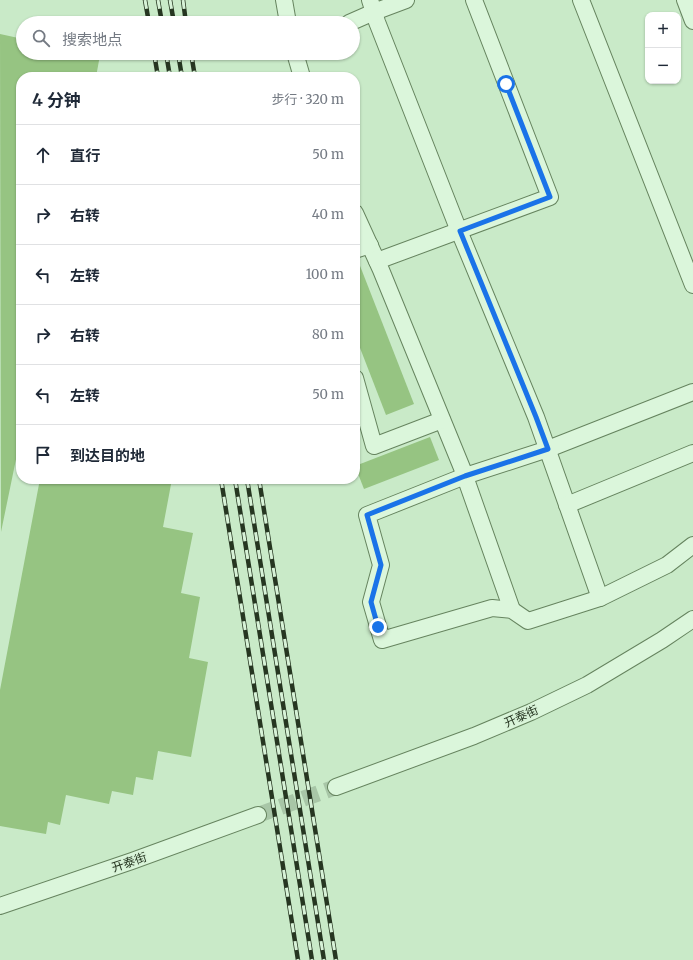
<!DOCTYPE html>
<html lang="zh">
<meta charset="utf-8">
<style>
:root{--surface:#fff;--page:#f2f2f3;--text:#1f2937;--muted:#747a83;--line:#e0e1e3}
body{margin:0;font-family:Merriweather,"Noto Sans SC",serif;background:var(--page);color:var(--text)}
.controls{position:absolute;right:12px;top:12px;display:grid;overflow:hidden;border-radius:8px;box-shadow:0 1px 3px #0004}
.controls button{width:36px;height:36px;display:grid;place-items:center;padding:0;border:0;border-bottom:1px solid var(--line);background:var(--surface);color:var(--text);font:20px sans-serif}
.stop{position:absolute;width:12px;height:12px;margin:-9px;border:3px solid #1a73e8;border-radius:50%;background:#fff}
.stop.end{background:#1a73e8;border-color:#fff;box-shadow:0 1px 4px #0008}
.list{margin:0;padding:0;list-style:none}
h2{display:flex;justify-content:space-between;align-items:center;height:52px;margin:0;padding:0 16px;font-size:17px}
h2 small{font-size:13px;font-weight:400;color:var(--muted)}
.list li{display:grid;grid-template-columns:26px 1fr auto;gap:12px;align-items:center;box-sizing:border-box;height:60px;padding:0 16px;border-top:1px solid var(--line)}
.list b{display:block;font-size:15px;white-space:nowrap}
.list em{font-size:13px;font-style:normal;color:var(--muted)}
.icon{flex:none;width:22px;height:22px;fill:none;stroke:currentColor;stroke-width:2;stroke-linecap:round;stroke-linejoin:round}
.map{position:relative;flex:none;width:693px;height:960px;overflow:hidden}
.search{position:absolute;background:var(--surface);box-shadow:0 1px 3px #0004;left:16px;top:16px;width:344px;height:44px;display:flex;align-items:center;gap:10px;box-sizing:border-box;padding:0 14px;border-radius:22px;color:var(--muted);font-size:15px}
.panel{position:absolute;background:var(--surface);box-shadow:0 1px 3px #0004;left:16px;top:72px;width:344px;height:412px;border-radius:16px}
.map>svg:first-child{display:block}
</style>
<div class="map">
<svg width="693" height="960" viewBox="0 0 693 960">
<rect width="100%" height="100%" fill="#c9eac8"/>
<!-- building -->
<g fill="#96c482">
<polygon points="0,34 23,39 23,53 89,53 100,55 96,77 21,77 21,435 1,532"/>
<polygon points="355,253 414,404 386,415 355,335"/>
<polygon points="430,437 439,460 364,489 355,466"/>
<polygon points="40,479 172,479 163,527 193,533 181,593 200,597 189,658 208,662 191,757 158,751 153,780 136,777 133,795 112,791 109,804 66,795 60,825 48,822 46,834 0,826 0,690"/>
</g>
<g fill="none" stroke-linecap="round" stroke-linejoin="round">
<!-- minor-tunnel -->
<polyline stroke="#a8c6a7" stroke-width="16" stroke-dasharray="16 8" stroke-linecap="butt" points="258,815 336,787"/>
<!-- minor casing -->
<g stroke="#66845f" stroke-width="18">
<g id="minor">
<polyline points="284,0 288,23"/>
<polyline points="370,0 377,22 457,226 536,417 600,598"/>
<polyline points="581,0 693,285"/>
<polyline points="685,0 693,21"/>
<polyline points="349,23 374,12 406,0"/>
<polyline points="295,53 302,77"/>
<polyline points="355,213 381,270 462,468 512,610"/>
<polyline points="355,250 370,245"/>
<polyline points="377,261 550,197 474,0"/>
<polyline points="355,378 374,446 442,420"/>
<polyline points="693,392 548,449 465,476 367,515 381,565 371,602 382,640 492,608 512,610 528,621 600,598 667,565 693,545"/>
<polyline points="567,505 693,453"/>
<polyline points="336,787 474,736 531,712 587,685 662,640 693,619"/>
<polyline points="0,906 132,861 258,815"/>
</g>
</g>
<!-- minor -->
<use href="#minor" stroke="#dbf6db" stroke-width="16"/>
<!-- rail casing -->
<g stroke="#263621" stroke-width="4.5">
<g id="rail">
<polyline points="145,0 149,23"/>
<polyline points="158,0 162,23"/>
<polyline points="170,0 174,23"/>
<polyline points="183,0 186,23"/>
<polyline points="154,53 158,77"/>
<polyline points="166,53 170,77"/>
<polyline points="178,53 182,77"/>
<polyline points="191,53 195,77"/>
<polyline points="221,479 298,960"/>
<polyline points="235,479 312,960"/>
<polyline points="247,479 324,960"/>
<polyline points="259,479 336,960"/>
</g>
</g>
<!-- rail -->
<use href="#rail" stroke="#d7f2d7" stroke-width="3" stroke-dasharray="9" stroke-linecap="butt"/>
</g>
<g fill="none" stroke-linecap="round" stroke-linejoin="round">
<!-- route -->
<polyline stroke="#1a73e8" stroke-width="5" points="378,627 371,602 381,565 367,515 465,476 548,449 536,417 460,231 550,197 506,84"/>
</g>
<g text-anchor="middle" dominant-baseline="central" stroke-width="3" stroke-linejoin="round" paint-order="stroke">
<!-- street labels -->
<g font-size="12" fill="#263621" stroke="#d7f2d7">
<text transform="translate(521 716) rotate(-24)">开泰街</text>
<text transform="translate(129 862) rotate(-19)">开泰街</text>
</g>
</g>
</svg>
<div class="controls">
<button>+</button>
<button>−</button>
</div>
<div class="stop" style="left:506px;top:84px"></div>
<div class="stop end" style="left:378px;top:627px"></div>
<div class="search"><svg class="icon" aria-label="search" viewBox="0 0 24 24"><circle cx="10" cy="10" r="6"/><path d="M15 15l6 6"/></svg>搜索地点</div>
<section class="panel">
<h2>4 分钟<small>步行 · 320 m</small></h2>
<ul class="list">
<li><svg class="icon" aria-label="ahead" viewBox="0 0 24 24"><path d="M12 20V5M6 11l6-6 6 6"/></svg><div><b>直行</b></div><em>50 m</em></li>
<li><svg class="icon" aria-label="right" viewBox="0 0 24 24"><path d="M7 20v-9h11M14 6l5 5-5 5"/></svg><div><b>右转</b></div><em>40 m</em></li>
<li><svg class="icon" aria-label="left" viewBox="0 0 24 24"><path d="M17 20v-9H6M10 6l-5 5 5 5"/></svg><div><b>左转</b></div><em>100 m</em></li>
<li><svg class="icon" aria-label="right" viewBox="0 0 24 24"><path d="M7 20v-9h11M14 6l5 5-5 5"/></svg><div><b>右转</b></div><em>80 m</em></li>
<li><svg class="icon" aria-label="left" viewBox="0 0 24 24"><path d="M17 20v-9H6M10 6l-5 5 5 5"/></svg><div><b>左转</b></div><em>50 m</em></li>
<li><svg class="icon" aria-label="arrive" viewBox="0 0 24 24"><path d="M6 21V4h12l-3 4 3 4H6"/></svg><div><b>到达目的地</b></div></li>
</ul>
</section>
</div>
